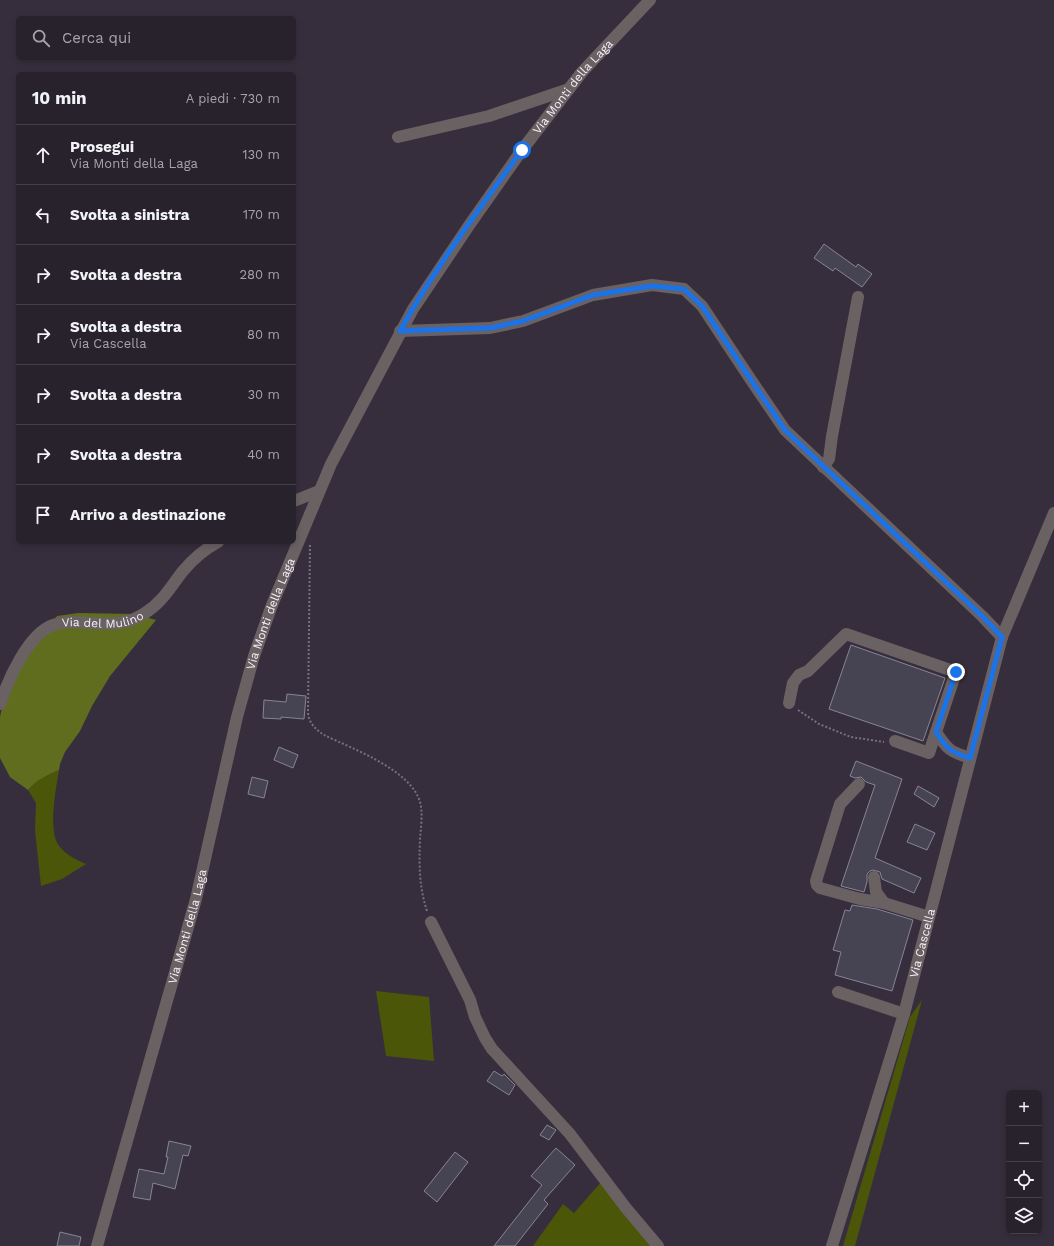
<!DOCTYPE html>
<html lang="it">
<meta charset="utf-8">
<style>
:root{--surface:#28222d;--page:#302a35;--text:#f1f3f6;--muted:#a5a4aa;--line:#443f49}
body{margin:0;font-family:"Work Sans",sans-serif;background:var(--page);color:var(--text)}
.controls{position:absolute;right:12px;bottom:12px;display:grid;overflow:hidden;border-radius:6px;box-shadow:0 2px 6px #0003}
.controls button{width:36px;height:36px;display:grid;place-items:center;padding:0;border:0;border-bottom:1px solid var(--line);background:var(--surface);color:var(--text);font:20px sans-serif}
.stop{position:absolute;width:12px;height:12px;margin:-9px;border:3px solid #1a73e8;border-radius:50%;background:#fff}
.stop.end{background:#1a73e8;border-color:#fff;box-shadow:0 1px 4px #0008}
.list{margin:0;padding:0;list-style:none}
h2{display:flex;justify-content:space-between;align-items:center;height:52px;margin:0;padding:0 16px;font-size:17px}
h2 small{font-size:13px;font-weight:400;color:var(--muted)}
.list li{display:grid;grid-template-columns:26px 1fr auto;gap:12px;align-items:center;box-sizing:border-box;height:60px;padding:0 16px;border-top:1px solid var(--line)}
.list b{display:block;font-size:15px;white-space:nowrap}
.list p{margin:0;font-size:13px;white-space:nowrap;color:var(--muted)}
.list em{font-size:13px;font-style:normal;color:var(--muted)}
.icon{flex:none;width:22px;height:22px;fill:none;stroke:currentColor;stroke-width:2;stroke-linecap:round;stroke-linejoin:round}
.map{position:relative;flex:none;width:1054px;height:1246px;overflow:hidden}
.search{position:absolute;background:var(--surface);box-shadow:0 2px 6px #0003;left:16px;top:16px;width:280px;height:44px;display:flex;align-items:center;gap:10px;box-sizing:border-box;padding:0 14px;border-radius:6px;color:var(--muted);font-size:15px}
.panel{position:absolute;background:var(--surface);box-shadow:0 2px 6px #0003;left:16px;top:72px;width:280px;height:472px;border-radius:6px}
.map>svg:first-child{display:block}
</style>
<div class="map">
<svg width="1054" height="1246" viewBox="0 0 1054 1246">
<rect width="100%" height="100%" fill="#362e3c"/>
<!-- green -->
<g fill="#4b5608">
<path d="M59 770C56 789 47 833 60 847 66 855 77 860 86 864L62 879 41 886 35 830 36 803 28 790C37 780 47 775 59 770Z"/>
<polygon points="376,991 429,997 434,1061 386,1056"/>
<polygon points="922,1000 855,1246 843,1246 910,1017"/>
<polygon points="602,1181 655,1246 533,1246 563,1204 574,1213"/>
</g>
<!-- forest -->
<path fill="#606d1f" d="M78 613 135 614 156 620 110 676 92 706 80 731 65 752 60 764 59 770C47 775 37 780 28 790L10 777 0 758V717L5 694 27 653 57 616Z"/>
<!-- building -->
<g fill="#464353" stroke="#888496">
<polygon points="824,244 856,267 858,264 872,274 862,287 835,268 833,271 814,258"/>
<polygon points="851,645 945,678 923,741 829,709"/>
<polygon points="287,694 306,696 304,719 281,717 281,719 263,718 264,700 286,702"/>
<polygon points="279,747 298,755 293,768 274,760"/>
<polygon points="856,761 902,779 875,858 921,878 914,893 882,879 880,872 873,870 870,871 867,874 867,882 864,892 841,886 875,785 866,782 861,777 855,778 850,776"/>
<polygon points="252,777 268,781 264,798 248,794"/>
<polygon points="918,786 939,798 934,807 914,794"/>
<polygon points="915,824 935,833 927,850 907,842"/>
<polygon points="852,905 877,909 913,920 892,991 835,975 841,952 833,950 845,910 850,911"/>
<polygon points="494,1071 502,1076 504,1074 515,1085 509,1095 487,1081"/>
<polygon points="547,1125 556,1130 549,1140 540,1135"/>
<polygon points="169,1141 191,1146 188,1156 183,1155 175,1189 153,1183 150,1200 133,1197 139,1169 164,1174 168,1157 166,1157"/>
<polygon points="556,1148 575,1165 544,1200 548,1204 515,1246 494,1246 542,1185 531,1176"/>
<polygon points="455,1152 468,1162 437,1202 424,1191"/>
<polygon points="60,1232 81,1237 79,1246 57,1246"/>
</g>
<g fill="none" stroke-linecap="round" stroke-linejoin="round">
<!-- path -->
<g stroke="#77707d" stroke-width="2" stroke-dasharray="2 2" stroke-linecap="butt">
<path d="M310 545 308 713C309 723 315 729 324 735 353 749 411 770 420 802 423 813 421 827 420 839 419 864 419 887 427 911"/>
<polyline points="798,710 819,724 851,737 884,742"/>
</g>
<!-- minor -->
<g stroke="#6a6163" stroke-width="12">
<polyline points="398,137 489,116 569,89"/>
<polyline points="400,331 490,328 523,321 593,295 652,285 684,289 702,306 751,380 785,430 982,616 1002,637"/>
<polyline points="823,467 829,459 832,436 858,297"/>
<polyline points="294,501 319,491"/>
<polyline points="789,703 793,683 799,675 808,671 846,634 956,672 929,753 895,741"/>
<path id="s1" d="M0 704C8 680 28 634 53 625 65 621 77 622 89 623 111 624 125 626 145 613 162 603 171 586 183 571 193 559 205 549 218 542"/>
<path d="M936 732C947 749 950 752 970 758"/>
<polyline points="859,784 840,804 816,881 817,885 820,888 860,899 884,903 929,917"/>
<polyline points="874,877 876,892 884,903"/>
<polyline points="431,922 470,1000 475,1017 485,1038 492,1049 570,1134 626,1208 658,1246"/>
<polyline points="838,992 904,1014"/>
<path id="s2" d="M97 1246 196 899 237 717 254 656 272 605 331 464 413 309 470 224 522 150 582 72 650 0"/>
<path id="s3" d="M832 1246 904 1014 1002 637 1054 513"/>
</g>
</g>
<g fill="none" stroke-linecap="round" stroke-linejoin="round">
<!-- route -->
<path stroke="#1a73e8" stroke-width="5" d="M522 150C479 209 435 268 400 331L490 328 523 321 593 295 652 286 684 289 702 306 751 380 785 430 982 616 1002 637 970 758C950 752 947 749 936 732L956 672"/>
</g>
<g text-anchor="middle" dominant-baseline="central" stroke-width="4" stroke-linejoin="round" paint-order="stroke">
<!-- street labels -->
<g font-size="12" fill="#f5f0fa" stroke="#362e3c">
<text stroke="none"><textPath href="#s2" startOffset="1267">Via Monti della Laga</textPath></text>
<text stroke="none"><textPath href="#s2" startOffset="656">Via Monti della Laga</textPath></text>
<text stroke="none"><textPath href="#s1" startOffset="148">Via del Mulino</textPath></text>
<text stroke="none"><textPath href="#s2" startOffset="332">Via Monti della Laga</textPath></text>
<text stroke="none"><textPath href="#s3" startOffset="316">Via Cascella</textPath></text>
</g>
</g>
</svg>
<div class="controls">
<button>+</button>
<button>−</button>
<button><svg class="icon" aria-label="locate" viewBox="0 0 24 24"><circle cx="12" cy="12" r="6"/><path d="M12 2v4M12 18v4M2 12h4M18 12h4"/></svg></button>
<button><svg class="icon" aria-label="layers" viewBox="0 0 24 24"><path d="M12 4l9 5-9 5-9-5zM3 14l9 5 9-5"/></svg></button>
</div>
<div class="stop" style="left:522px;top:150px"></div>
<div class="stop end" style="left:956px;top:672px"></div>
<div class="search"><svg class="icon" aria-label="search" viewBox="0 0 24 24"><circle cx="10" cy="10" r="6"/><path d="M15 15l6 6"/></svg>Cerca qui</div>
<section class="panel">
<h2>10 min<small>A piedi · 730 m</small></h2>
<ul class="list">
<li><svg class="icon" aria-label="ahead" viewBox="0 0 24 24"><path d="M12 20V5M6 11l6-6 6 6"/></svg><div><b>Prosegui</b><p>Via Monti della Laga</p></div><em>130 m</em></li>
<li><svg class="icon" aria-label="left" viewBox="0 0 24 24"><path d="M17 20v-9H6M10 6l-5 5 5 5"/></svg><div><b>Svolta a sinistra</b></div><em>170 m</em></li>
<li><svg class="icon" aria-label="right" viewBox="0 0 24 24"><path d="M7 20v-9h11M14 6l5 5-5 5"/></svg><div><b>Svolta a destra</b></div><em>280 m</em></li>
<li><svg class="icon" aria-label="right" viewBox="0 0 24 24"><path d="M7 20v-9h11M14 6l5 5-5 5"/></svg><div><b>Svolta a destra</b><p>Via Cascella</p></div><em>80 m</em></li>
<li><svg class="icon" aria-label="right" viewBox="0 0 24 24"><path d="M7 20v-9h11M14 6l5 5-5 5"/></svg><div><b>Svolta a destra</b></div><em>30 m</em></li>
<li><svg class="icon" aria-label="right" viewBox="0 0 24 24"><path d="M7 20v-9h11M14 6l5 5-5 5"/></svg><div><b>Svolta a destra</b></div><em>40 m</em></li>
<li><svg class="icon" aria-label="arrive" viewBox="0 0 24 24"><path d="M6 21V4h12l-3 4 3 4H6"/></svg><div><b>Arrivo a destinazione</b></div></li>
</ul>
</section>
</div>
